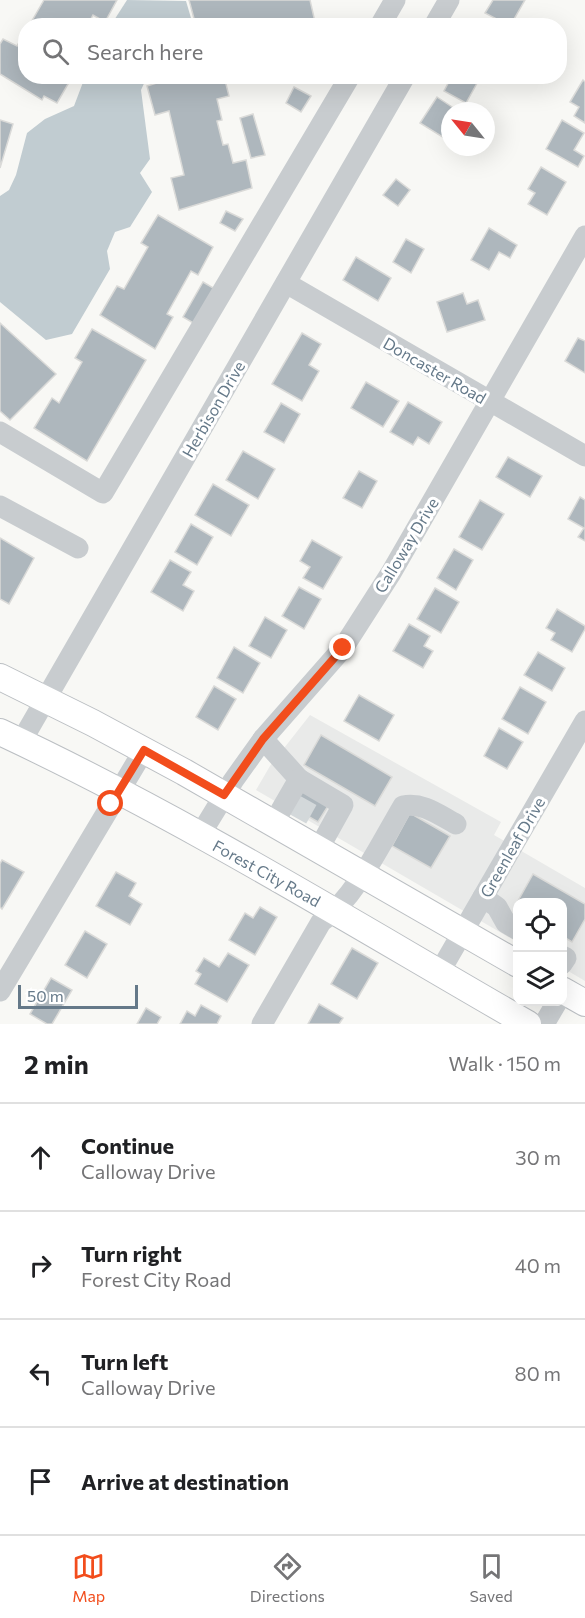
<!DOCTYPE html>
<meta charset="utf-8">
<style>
:root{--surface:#fff;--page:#f6f6f6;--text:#202124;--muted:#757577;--line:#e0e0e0;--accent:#f24d1c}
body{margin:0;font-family:Commissioner,sans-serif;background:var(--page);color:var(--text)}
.controls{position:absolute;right:18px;bottom:18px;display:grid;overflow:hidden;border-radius:12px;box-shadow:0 6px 24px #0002}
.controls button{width:54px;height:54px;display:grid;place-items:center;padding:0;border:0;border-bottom:2px solid var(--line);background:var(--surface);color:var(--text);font:30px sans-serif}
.compass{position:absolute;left:441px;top:102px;width:54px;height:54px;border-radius:50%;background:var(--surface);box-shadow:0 6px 24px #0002;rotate:300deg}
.scale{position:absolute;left:18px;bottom:15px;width:120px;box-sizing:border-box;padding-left:6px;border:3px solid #657989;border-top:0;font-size:16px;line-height:21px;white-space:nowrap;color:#657989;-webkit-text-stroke:4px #fff;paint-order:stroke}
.stop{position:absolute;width:18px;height:18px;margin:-14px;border:4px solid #f24d1c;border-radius:50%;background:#fff}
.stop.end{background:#f24d1c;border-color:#fff;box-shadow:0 2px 6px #0008}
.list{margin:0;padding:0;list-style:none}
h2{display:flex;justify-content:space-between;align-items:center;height:78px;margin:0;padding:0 24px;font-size:26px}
h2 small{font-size:20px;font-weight:400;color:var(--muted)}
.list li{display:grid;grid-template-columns:39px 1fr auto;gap:18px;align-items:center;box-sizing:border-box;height:108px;padding:0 24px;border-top:2px solid var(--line)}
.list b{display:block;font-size:22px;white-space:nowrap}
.list p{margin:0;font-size:20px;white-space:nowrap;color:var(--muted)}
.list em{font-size:20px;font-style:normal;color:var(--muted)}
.icon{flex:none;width:33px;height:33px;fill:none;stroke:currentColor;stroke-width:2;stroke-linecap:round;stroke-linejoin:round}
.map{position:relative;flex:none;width:585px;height:1024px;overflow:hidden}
.search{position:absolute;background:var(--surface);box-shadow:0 6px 24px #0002;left:18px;right:18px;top:18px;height:66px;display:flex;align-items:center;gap:15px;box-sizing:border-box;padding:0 21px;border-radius:24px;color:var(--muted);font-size:22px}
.sheet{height:510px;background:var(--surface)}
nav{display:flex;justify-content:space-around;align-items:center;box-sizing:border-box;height:84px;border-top:2px solid var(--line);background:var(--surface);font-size:16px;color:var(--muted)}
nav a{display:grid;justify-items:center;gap:3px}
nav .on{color:var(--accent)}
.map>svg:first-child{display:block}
</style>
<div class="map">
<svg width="585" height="1024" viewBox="0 0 585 1024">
<rect width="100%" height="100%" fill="#f8f8f5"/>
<!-- built -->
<polygon fill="#e9eae9" points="310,715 501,822 494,835 585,888 585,981 563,968 562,903 518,903 517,942 256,790 270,766"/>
<!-- water -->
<g fill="#c1ccd1">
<polygon points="127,0 186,1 193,25 111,25"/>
<polygon points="85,77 147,77 141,90 150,159 140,173 152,192 130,227 115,232 107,251 110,269 72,334 46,340 0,302 0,196 9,190 16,175 27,133 45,119 74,106"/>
</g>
<!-- building -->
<g fill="#aeb7bd" stroke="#dadad8" stroke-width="1.5">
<polygon points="44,0 117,0 105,22 93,15 87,26 29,26"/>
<polygon points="189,0 310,0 315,22 302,26 196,26"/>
<polygon points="493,0 525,0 510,26 485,13"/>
<polygon points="26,31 26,76 67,76 71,79 57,103 44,96 42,100 0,74 0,44 3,39 17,46"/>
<polygon points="179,76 224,76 229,96 217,99 222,120 217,121 223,145 228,144 233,163 246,160 252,188 179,210 171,178 184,175 169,111 155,115 147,86"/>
<polygon points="452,76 481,76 466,103 444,91"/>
<polygon points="583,80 585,82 585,123 574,116 579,107 570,102"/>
<polygon points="294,87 311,96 301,112 286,103"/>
<polygon points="437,97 458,111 450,111 449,141 420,123"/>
<polygon points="253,114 265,155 251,158 240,118"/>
<polygon points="0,120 13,124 0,168"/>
<polygon points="562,120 584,133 574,150 584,156 578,167 546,149"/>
<polygon points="541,167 566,182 547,215 528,204 535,193 528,189"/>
<polygon points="396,179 410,190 398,206 383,195"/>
<polygon points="226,211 243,219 235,231 220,223"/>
<polygon points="158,215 213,247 198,275 191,271 167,314 173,317 155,349 100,315 117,286 124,289 148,247 141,243"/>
<polygon points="489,228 517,245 510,258 499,252 489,270 471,260"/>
<polygon points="406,239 424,249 411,273 393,262"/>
<polygon points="356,257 391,278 378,301 343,280"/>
<polygon points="203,282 215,289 195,324 183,317"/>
<polygon points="463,293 467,304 478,300 485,320 447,332 437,302"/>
<polygon points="0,323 56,374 10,420 0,411"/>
<polygon points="92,329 146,360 87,461 34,428 52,398 59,403 82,362 75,358"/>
<polygon points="302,333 321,344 309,365 319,371 302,401 272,384"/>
<polygon points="578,338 585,341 585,373 565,361"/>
<polygon points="366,382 399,401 383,427 351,408"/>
<polygon points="408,402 442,422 429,444 418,437 413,445 390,432"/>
<polygon points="281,403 300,414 284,443 264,432"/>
<polygon points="243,451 275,469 258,499 226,480"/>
<polygon points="508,457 542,476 530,497 496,477"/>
<polygon points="359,471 377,481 362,508 343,498"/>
<polygon points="213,484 249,505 231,536 195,515"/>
<polygon points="580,497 585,500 585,541 578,537 584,528 568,519"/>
<polygon points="480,500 504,514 482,550 459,537"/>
<polygon points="191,524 213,537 197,565 175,552"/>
<polygon points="0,538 34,558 9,604 0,599"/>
<polygon points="312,540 342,557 323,589 303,578 310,567 300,561"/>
<polygon points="454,549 473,560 456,590 437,578"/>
<polygon points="170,560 191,572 183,585 194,591 183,611 151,592"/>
<polygon points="299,587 321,599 304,629 282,616"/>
<polygon points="435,588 459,602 441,633 417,619"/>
<polygon points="557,609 585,626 585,629 572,652 551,640 555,633 546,628"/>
<polygon points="265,617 287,630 271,658 249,646"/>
<polygon points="409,624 430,636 424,646 433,651 423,668 393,651"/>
<polygon points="234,647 260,663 243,693 217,678"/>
<polygon points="538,652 565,668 552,691 524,675"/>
<polygon points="214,686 236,699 218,730 196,717"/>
<polygon points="520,687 546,702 528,734 502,719"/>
<polygon points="359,695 394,715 379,741 344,721"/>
<polygon points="499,728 523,742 507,769 484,756"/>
<polygon points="321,735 392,777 375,806 304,765"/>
<polygon points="301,790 328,806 318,822 292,807"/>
<polygon points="410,813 450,836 431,868 392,846"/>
<polygon points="2,860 24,872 2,909 0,907 0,864"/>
<polygon points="116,872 136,883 129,896 142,904 130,925 96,906"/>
<polygon points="533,874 585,904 585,919 572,942 562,936 562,903 518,903 518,910 514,908"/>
<polygon points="260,907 277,917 255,955 229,940 245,913 253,918"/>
<polygon points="85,931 107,944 87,978 65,965"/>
<polygon points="352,948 378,963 357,999 331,984"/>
<polygon points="228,953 249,965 227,1002 195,984 201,974 196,971 204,958 219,967"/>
<polygon points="51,978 72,990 52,1024 47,1024 30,1014"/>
<polygon points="319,1004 343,1018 339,1024 308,1024"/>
<polygon points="201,1005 221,1016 217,1024 180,1024 187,1011 195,1016"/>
<polygon points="146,1008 161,1017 157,1024 137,1024"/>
</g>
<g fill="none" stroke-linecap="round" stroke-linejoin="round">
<!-- minor-tunnel -->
<polyline stroke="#d3d8da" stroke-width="21" stroke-dasharray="21 10" stroke-linecap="butt" points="293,804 320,819"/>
<!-- major casing -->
<g stroke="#bbbfc3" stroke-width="28">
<g id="major">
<polyline points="0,677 93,723 184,772 518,964"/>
<path d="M0 732C182 817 354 924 528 1024"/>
<polyline points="562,990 585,1003"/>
</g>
</g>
<!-- minor -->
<g stroke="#c8cccf" stroke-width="21">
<polyline points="380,26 395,0"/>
<polyline points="434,26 449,0"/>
<polyline points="286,283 585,456"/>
<polyline points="0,432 103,493 350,76"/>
<polyline points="0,506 78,548"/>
<polyline points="263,739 299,779"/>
<polyline points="21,742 405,76"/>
<polyline points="273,824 299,779 343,805 318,850"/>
<polyline points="200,835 233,781 263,739 343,648 391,573 585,236"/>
<polyline points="483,897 497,907 506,923 518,930"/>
<polyline points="562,956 566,958 562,964"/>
<polyline points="439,973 585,721"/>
<polyline points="0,991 144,750"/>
<path d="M262 1024 321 922C356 897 381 843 403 806 423 802 439 815 456 824"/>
<polyline points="544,1024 557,1002"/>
</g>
<!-- major -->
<use href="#major" stroke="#fff" stroke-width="26"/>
</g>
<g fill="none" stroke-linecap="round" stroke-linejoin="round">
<!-- route -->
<polyline stroke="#f24d1c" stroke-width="8" points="111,804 144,750 224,795 263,739 343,648"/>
</g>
<g text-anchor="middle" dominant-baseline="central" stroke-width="6" stroke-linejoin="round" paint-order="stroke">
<!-- street labels -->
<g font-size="16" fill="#657989" stroke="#fff">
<text transform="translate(435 370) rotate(30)">Doncaster Road</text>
<text transform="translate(213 409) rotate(-60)">Herbison Drive</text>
<text transform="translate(406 545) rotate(-59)">Calloway Drive</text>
<text transform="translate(512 847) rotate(-60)">Greenleaf Drive</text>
<text transform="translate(267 873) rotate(29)">Forest City Road</text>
</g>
</g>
</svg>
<div class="controls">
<button><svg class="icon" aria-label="locate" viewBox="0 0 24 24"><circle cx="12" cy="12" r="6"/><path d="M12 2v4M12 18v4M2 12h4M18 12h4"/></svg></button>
<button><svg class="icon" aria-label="layers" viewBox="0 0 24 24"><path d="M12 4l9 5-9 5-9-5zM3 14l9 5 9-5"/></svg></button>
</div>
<svg class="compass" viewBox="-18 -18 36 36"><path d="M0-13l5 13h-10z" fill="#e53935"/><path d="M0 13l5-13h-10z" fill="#757577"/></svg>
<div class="scale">50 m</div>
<div class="stop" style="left:111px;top:804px"></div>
<div class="stop end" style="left:343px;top:648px"></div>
<div class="search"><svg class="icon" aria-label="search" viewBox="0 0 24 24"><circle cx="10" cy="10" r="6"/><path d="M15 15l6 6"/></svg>Search here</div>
</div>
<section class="sheet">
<h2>2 min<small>Walk · 150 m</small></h2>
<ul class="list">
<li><svg class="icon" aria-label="ahead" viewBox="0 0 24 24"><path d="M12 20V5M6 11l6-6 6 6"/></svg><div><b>Continue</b><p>Calloway Drive</p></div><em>30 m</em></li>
<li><svg class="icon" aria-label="right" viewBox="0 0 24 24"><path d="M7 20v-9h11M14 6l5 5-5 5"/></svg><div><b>Turn right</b><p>Forest City Road</p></div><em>40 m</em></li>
<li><svg class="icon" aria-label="left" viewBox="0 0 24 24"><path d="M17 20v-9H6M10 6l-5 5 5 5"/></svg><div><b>Turn left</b><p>Calloway Drive</p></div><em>80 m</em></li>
<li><svg class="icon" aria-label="arrive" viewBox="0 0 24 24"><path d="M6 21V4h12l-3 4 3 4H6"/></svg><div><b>Arrive at destination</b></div></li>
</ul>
</section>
<nav>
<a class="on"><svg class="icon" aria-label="map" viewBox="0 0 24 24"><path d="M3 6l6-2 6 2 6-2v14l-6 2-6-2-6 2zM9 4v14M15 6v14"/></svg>Map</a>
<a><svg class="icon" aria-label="directions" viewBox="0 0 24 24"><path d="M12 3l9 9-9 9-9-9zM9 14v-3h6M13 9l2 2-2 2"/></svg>Directions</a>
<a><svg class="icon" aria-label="saved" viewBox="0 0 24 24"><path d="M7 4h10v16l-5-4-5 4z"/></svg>Saved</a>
</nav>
